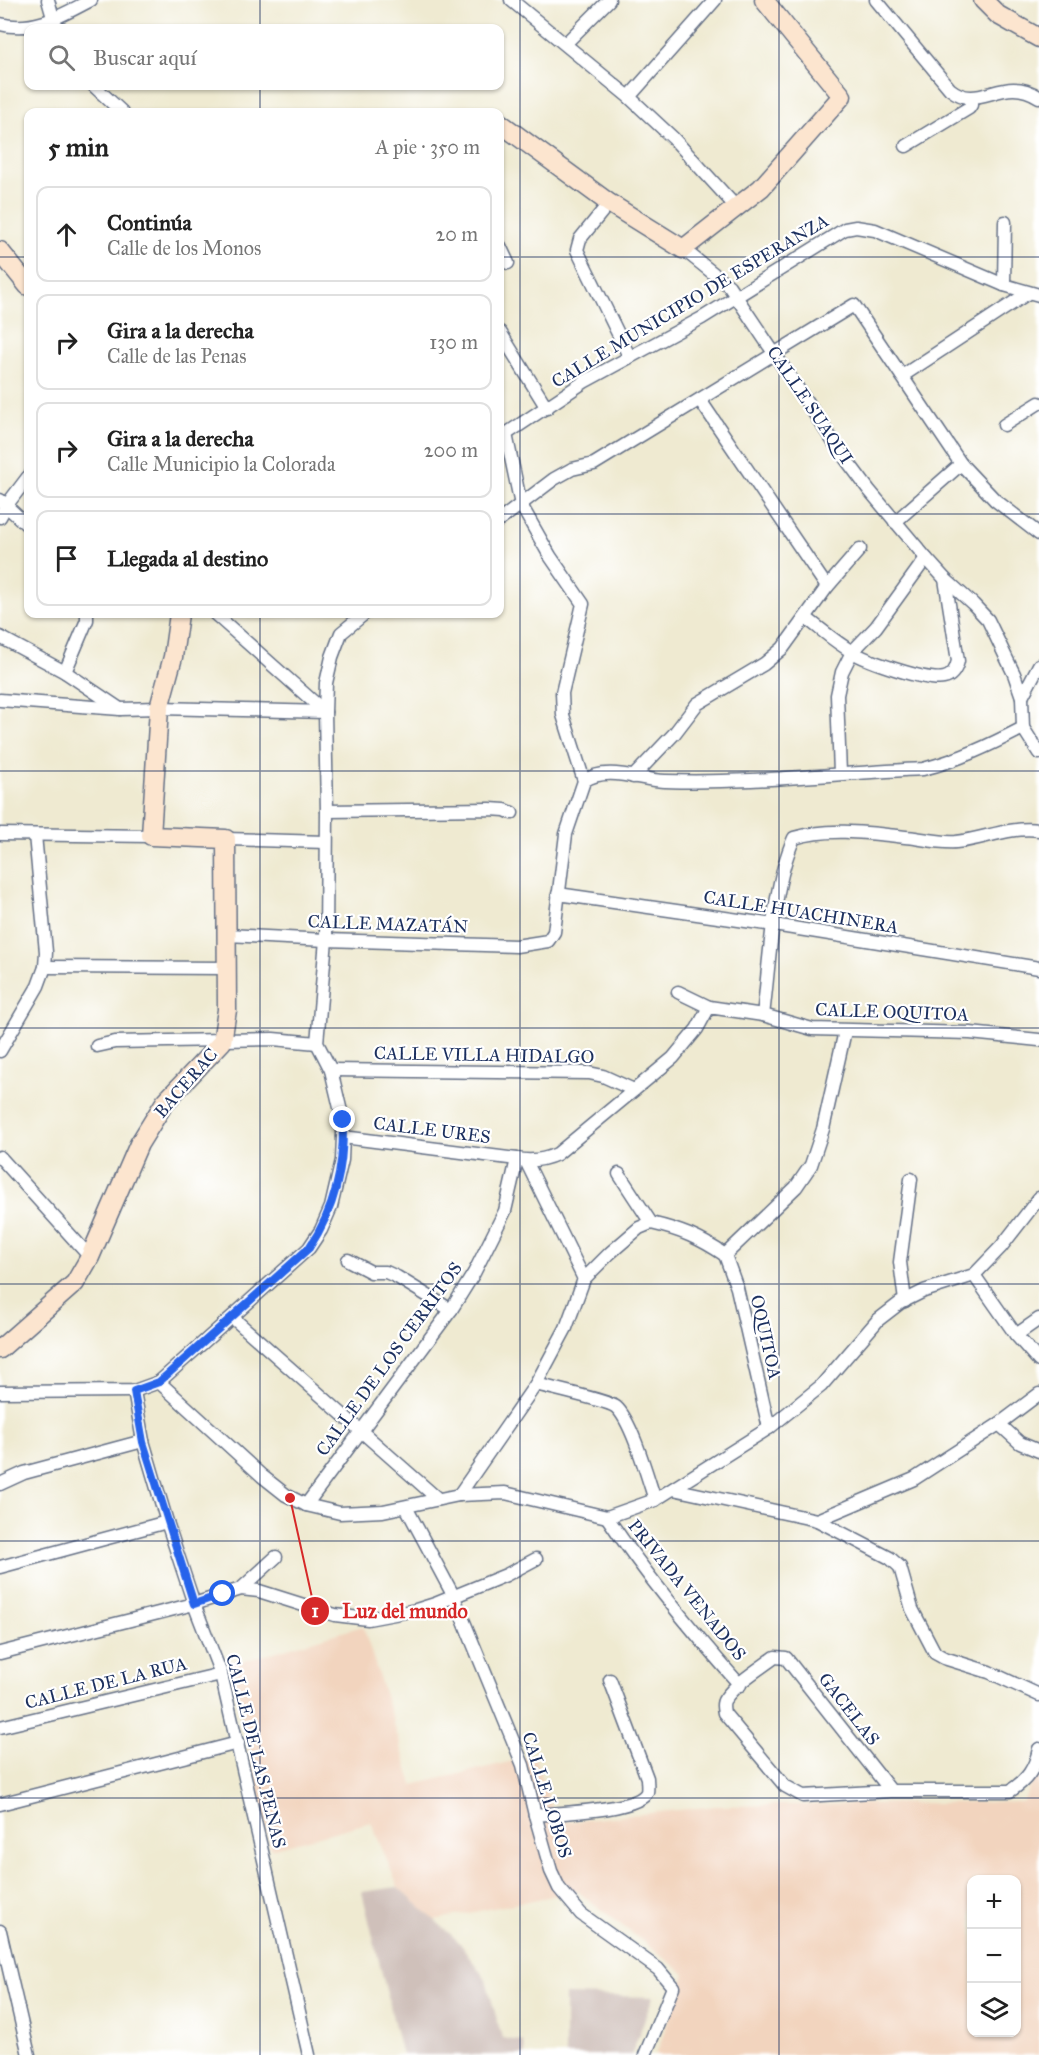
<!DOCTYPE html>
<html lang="es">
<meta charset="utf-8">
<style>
:root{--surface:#fff;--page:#f6f6f6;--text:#222;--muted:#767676;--line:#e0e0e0}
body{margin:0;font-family:"IM FELL Great Primer",serif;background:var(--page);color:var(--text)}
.controls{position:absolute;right:18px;bottom:18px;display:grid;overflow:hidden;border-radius:12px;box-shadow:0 2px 4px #0004}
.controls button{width:54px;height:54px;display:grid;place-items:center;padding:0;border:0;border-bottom:2px solid var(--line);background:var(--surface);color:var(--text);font:30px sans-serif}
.stop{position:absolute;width:18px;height:18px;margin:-14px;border:4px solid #2563eb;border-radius:50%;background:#fff}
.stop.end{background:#2563eb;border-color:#fff;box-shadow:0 2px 6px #0008}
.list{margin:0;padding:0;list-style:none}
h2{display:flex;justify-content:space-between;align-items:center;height:78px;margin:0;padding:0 24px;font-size:26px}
h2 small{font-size:20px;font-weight:400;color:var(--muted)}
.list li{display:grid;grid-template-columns:39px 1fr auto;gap:18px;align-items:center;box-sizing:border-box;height:96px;margin:0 12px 12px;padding:0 12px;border:2px solid var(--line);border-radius:12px}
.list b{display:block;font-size:22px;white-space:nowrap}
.list p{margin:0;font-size:20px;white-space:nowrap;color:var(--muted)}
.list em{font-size:20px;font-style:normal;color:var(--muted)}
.icon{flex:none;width:33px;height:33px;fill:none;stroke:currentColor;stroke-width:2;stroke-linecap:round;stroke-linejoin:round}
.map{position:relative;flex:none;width:1039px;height:2055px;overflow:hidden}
.search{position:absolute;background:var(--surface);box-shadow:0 2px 4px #0004;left:24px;top:24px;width:480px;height:66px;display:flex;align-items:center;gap:15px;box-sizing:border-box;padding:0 21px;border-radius:12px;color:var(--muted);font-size:22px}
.panel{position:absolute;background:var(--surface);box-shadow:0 2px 4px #0004;left:24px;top:108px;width:480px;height:510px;border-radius:12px}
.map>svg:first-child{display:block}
</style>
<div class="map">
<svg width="1039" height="2055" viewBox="0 0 1039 2055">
<rect width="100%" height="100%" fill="#fff"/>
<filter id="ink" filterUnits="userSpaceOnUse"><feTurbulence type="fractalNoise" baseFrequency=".0167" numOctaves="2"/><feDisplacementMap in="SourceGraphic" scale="12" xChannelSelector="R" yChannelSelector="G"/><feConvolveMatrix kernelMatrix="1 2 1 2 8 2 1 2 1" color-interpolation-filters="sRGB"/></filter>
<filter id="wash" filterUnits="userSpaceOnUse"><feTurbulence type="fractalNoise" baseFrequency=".008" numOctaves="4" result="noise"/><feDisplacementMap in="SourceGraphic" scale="24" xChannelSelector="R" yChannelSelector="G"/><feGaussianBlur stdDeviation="1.35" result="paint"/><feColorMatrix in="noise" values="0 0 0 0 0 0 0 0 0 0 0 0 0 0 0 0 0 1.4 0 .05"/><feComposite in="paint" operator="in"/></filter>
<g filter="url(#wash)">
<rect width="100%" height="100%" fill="#efead1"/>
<!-- built -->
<path fill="#f2d4be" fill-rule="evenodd" d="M363 1626 413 1785 534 1756 557 1823 716 1806 1023 1802 1039 1765V2055H656L685 1974 577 1891 434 1920 398 1887 371 1822 271 1849 230 1665ZM972 1880H1016V2032H972Z"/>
<!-- industrial -->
<g fill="#cfc0ba">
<polygon points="398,1887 459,1942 486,1980 502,2038 524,2042 525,2055 402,2055 362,1892"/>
<polygon points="565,1995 653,1997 631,2055 565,2055"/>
</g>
</g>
<g filter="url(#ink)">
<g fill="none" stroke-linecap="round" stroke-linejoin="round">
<!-- street casing -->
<g stroke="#657086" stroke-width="15">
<g id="street">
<polyline points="48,0 56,28"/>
<polyline points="511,0 629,97 673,138 737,208"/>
<path d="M876 0 950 89C980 113 1002 73 1039 97"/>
<path d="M0 24C34 33 62 15 91 0"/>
<polyline points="566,43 609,0"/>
<polyline points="94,86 122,112"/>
<polyline points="629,97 715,0"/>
<polyline points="906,146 969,108 971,105 971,98"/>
<polyline points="609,203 580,239 577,250 629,356"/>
<polyline points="500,246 508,263"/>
<polyline points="683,249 729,286 839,450 869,490 926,558 945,579 973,604 988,620 1014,674 1022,697 1023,728 1039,753"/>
<polyline points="1004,285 1005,222"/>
<polyline points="500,332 547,408"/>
<polyline points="902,376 1028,293"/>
<polyline points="700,400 827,587"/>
<polyline points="1004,425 1039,403"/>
<polyline points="501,435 506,434 584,382 702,318 845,229 856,227 875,230 1004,285 1039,295"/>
<polyline points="0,500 28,526"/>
<polyline points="0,517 6,506 28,477"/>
<polyline points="500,520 554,479 572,469 594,464 854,305 961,464 995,500 1039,534"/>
<polyline points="895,522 961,464"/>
<polyline points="215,614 325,712"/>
<path d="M806 618C821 629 835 642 851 651 866 661 928 682 944 678 953 676 956 669 958 661L945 579"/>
<polyline points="0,637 65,672 120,709"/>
<polyline points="65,672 87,620 87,614"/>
<polyline points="1022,697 1039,665"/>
<polyline points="0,700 120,709 159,708 325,712"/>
<polyline points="840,773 837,695 842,672 852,652 876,627 926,558"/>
<polyline points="633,777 674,734 697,704 764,664 783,648 827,587 860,549"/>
<path d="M584 781C606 765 640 780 665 781 751 784 837 773 923 769 959 760 990 745 1023 728"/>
<polyline points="327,811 490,809 505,810 512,813"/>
<polyline points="0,834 151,836"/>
<polyline points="226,839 326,842"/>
<polyline points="558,894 774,925 1039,968"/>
<polyline points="227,935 326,940 516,946 548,941 554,932 566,834 584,781 563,715 562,693 583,604 550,556 521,505 506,434"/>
<polyline points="45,967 227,968"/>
<polyline points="678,992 709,1007"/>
<path d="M763 1015C770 961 772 887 794 838 831 826 876 834 915 838 928 840 943 843 956 842 984 839 1011 826 1039 830"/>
<polyline points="97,1046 115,1042 273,1039 317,1043"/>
<polyline points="0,1051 38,986 45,967 46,952 35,835"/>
<polyline points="331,1070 589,1073 603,1076 634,1090"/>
<polyline points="343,1137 517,1159"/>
<polyline points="0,1157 90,1257"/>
<polyline points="526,1161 584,1279"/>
<path d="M619 1174 651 1223C681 1230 700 1238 725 1255"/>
<polyline points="725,1255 796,1187 811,1165 823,1129 845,1031"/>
<polyline points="725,1255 737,1288 769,1428"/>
<polyline points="348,1260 371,1272 386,1272 397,1277 451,1310"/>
<polyline points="974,1275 1016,1335 1039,1361"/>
<polyline points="905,1301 900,1262 911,1179"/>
<polyline points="233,1318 438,1499"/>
<polyline points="1016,1335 1039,1319"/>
<polyline points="159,1382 262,1476 286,1495 306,1505 340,1513 383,1511 459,1495 505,1493 607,1517 655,1500 769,1428 821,1386 878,1320 900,1303 924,1291 974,1275 1001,1247 1039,1198"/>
<path d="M536 1384C550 1388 609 1401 616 1407 632 1421 648 1479 655 1500"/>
<polyline points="134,1391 143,1441 167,1522 194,1604 221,1674 309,2055"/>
<polyline points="0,1392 134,1391 159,1382 309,1248 321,1230 331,1207 342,1160 343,1137 343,1120 331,1070 317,1043 326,940 327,811 325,712 326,683 332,657 341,633 364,614"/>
<polyline points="999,1424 1020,1443 1039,1451"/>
<polyline points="0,1484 24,1473 143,1441"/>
<polyline points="673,1489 817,1520 914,1479 999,1424 1039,1394"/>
<polyline points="459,1495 536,1384 566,1328 584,1279 610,1253 639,1228 651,1223"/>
<path d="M306 1505 451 1310 474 1273 505 1211 517 1159C532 1162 544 1160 557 1154L673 1058 697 1029 709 1007 763 1015 812 1029 970 1033 1039 1040"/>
<polyline points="406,1507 453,1595 523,1765 535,1815 551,1871 559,1888 581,1914 658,1969 673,1987 645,2055"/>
<path d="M607 1517C647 1577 692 1631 740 1685"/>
<polyline points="817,1520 890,1558 900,1567 912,1609 935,1653 944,1658 989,1672 1039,1695"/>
<polyline points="0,1567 167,1522"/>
<polyline points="241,1589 276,1557"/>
<polyline points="0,1653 194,1604 241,1589 259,1591 335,1615 368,1619 416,1610 435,1604 506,1575 536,1559"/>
<polyline points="0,1727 221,1674"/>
<path d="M891 1791 786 1658 775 1657C759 1669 737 1682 725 1699 722 1703 723 1708 724 1713L785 1786 803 1796 891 1791H1010C1027 1780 1035 1769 1039 1749"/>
<polyline points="0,1804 238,1743"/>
<path d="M535 1815C556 1813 639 1811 647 1792 648 1788 647 1781 647 1778L610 1680"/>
<polyline points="0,1931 29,2055"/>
</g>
</g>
<!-- secondary casing -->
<g stroke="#657086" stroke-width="21">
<g id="secondary">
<polyline points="983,0 998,15 1039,38"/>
<polyline points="500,123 609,203 683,249 761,188 842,96 764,0"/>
<polyline points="0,251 28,286"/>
<polyline points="0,1349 75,1283 90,1257 139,1144 165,1102 222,1042 227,1010 226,839 151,836 159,708 173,657 179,614"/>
</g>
</g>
<!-- street -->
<use href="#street" stroke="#fff" stroke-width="12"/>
<!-- secondary -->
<use href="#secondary" stroke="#fce5cf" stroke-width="18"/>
</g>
</g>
<g fill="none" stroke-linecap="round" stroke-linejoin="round" filter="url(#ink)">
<!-- route -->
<path stroke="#2563eb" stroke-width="8" d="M223 1594 194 1604 143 1442 134 1391 159 1382 309 1248C335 1209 344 1168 343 1120"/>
</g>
<!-- grid -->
<path fill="none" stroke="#1b2f5e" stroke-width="1.5" stroke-opacity="0.55" d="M260 0V28M520 0V2055M779 0V2055M260 86V112M0 257H28M500 257H1039M0 514H28M500 514H1039M260 614V2055M0 771H1039M0 1028H1039M0 1284H1039M0 1541H1039M0 1798H1039"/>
<g text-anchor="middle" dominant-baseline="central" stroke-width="4.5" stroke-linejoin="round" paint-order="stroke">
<!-- street labels -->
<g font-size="18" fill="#1b2f5e" stroke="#fff">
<text transform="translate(690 301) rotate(-31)">CALLE MUNICIPIO DE ESPERANZA</text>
<text transform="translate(810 405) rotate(56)">CALLE SUAQUI</text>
<text transform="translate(801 912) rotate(9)">CALLE HUACHINERA</text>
<text transform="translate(388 924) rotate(2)">CALLE MAZATÁN</text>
<text transform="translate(892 1012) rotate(2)">CALLE OQUITOA</text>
<text transform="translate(484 1055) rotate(1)">CALLE VILLA HIDALGO</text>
<text transform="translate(186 1083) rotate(-49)">BACERAC</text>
<text transform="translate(432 1130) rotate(7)">CALLE URES</text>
<text transform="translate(766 1337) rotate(77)">OQUITOA</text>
<text transform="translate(389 1359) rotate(-54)">CALLE DE LOS CERRITOS</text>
<text transform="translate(687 1590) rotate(51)">PRIVADA VENADOS</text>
<text transform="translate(106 1683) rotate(-14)">CALLE DE LA RUA</text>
<text transform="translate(849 1709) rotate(52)">GACELAS</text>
<text transform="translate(256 1751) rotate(76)">CALLE DE LAS PENAS</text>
<text transform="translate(547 1795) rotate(73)">CALLE LOBOS</text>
</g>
</g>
<!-- callouts -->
<path fill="none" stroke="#d62828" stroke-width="2" d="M290 1498L315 1611"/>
<g fill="#d62828" stroke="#fff" stroke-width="2">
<circle cx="290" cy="1498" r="6"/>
<circle cx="315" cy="1611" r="15"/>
</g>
<g font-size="18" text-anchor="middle" font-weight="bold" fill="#fff">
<text x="315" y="1617">1</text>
</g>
<g font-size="20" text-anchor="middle" font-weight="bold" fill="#d62828" stroke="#fff" stroke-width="4.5" stroke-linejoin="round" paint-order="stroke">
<text x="405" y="1618">Luz del mundo</text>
</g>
</svg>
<div class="controls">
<button>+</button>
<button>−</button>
<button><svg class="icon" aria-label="layers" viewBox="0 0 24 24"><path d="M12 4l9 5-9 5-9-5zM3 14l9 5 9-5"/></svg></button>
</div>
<div class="stop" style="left:223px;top:1594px"></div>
<div class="stop end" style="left:343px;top:1120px"></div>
<div class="search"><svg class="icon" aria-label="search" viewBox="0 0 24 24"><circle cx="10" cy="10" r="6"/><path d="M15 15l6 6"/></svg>Buscar aquí</div>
<section class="panel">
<h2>5 min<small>A pie · 350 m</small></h2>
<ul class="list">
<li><svg class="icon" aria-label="ahead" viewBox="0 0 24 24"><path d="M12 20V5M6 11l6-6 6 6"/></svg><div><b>Continúa</b><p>Calle de los Monos</p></div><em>20 m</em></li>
<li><svg class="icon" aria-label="right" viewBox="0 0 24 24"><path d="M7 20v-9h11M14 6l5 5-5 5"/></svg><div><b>Gira a la derecha</b><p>Calle de las Penas</p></div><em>130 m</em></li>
<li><svg class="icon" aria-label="right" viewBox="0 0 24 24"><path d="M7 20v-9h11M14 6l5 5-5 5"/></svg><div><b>Gira a la derecha</b><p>Calle Municipio la Colorada</p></div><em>200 m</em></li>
<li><svg class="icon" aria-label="arrive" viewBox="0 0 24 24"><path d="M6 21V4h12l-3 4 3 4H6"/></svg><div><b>Llegada al destino</b></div></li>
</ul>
</section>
</div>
